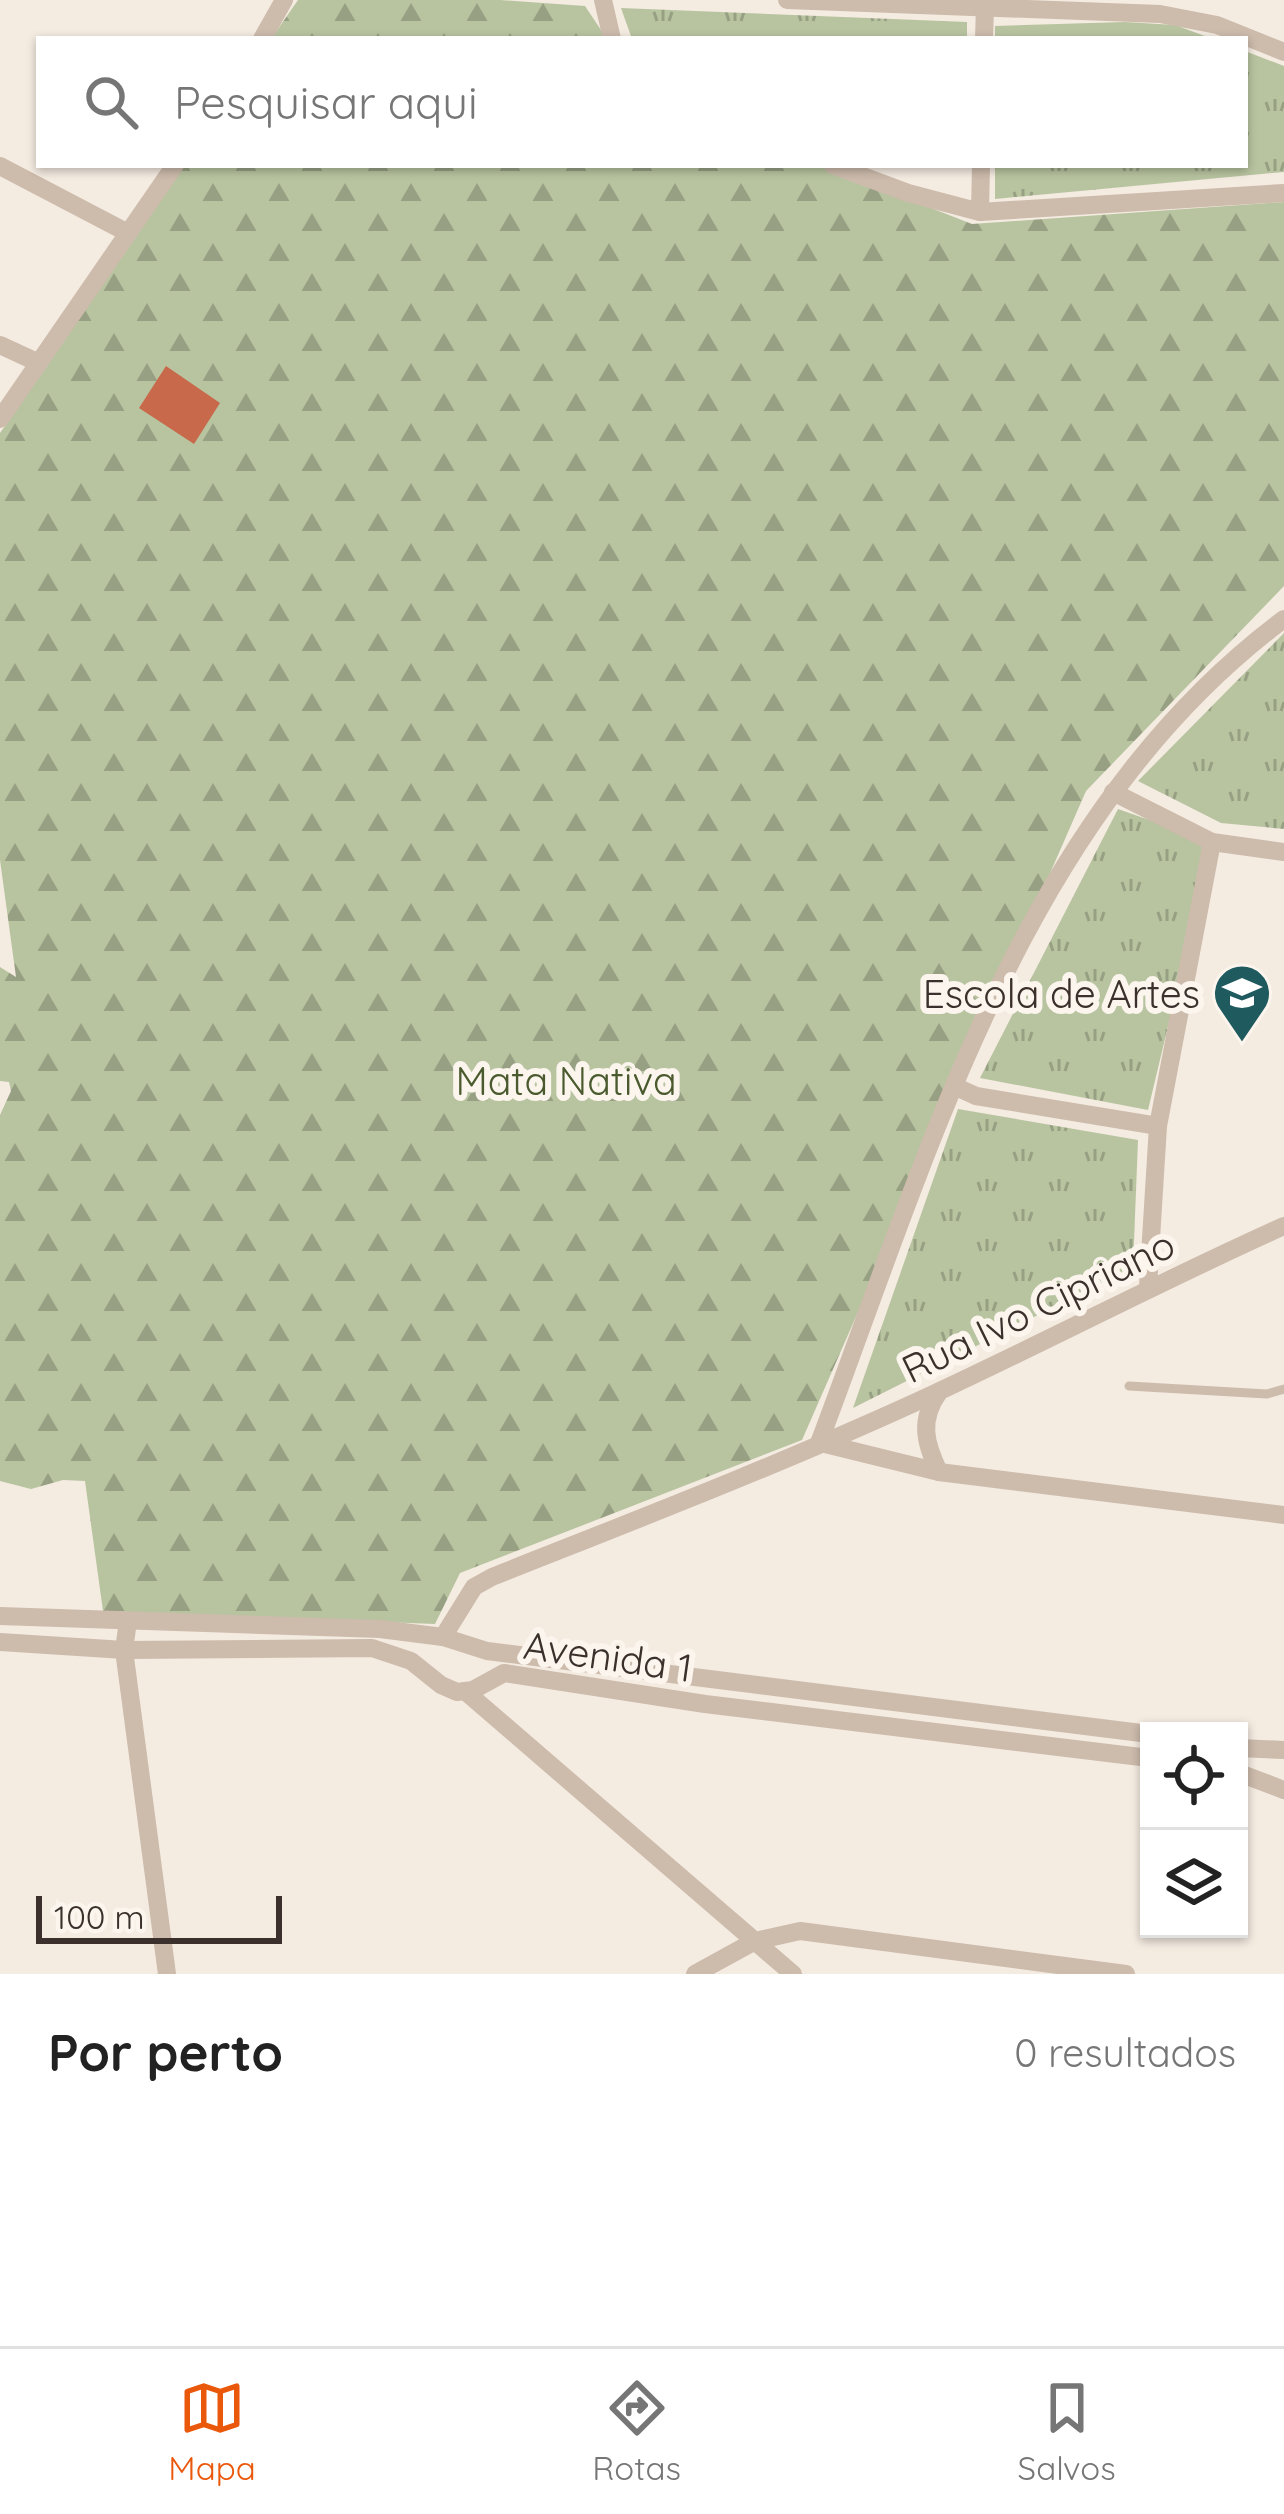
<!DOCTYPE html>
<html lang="pt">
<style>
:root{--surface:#fff;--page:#f2f2f2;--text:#222;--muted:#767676;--line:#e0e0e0;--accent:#ea580c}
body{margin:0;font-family:Quicksand,sans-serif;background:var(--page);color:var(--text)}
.controls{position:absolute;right:36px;bottom:36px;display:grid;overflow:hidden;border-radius:0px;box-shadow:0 3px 9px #0004}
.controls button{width:108px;height:108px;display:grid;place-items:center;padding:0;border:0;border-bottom:3px solid var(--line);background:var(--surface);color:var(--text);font:60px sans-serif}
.scale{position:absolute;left:36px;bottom:30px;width:246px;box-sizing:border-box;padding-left:12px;border:6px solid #3b302b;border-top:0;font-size:33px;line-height:42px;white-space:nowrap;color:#3b302b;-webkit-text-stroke:9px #fbf5ee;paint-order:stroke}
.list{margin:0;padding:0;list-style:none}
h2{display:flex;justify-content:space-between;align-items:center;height:156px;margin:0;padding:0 48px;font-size:51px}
h2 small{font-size:39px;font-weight:400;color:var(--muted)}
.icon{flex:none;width:66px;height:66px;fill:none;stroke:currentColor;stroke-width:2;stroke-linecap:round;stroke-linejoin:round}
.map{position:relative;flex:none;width:1284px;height:1974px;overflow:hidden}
.search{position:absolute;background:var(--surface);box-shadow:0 3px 9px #0004;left:36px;right:36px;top:36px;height:132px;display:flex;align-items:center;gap:30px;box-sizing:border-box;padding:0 42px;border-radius:0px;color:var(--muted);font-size:45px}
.sheet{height:372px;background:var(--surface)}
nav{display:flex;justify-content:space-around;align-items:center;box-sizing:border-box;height:168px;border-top:3px solid var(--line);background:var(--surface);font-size:33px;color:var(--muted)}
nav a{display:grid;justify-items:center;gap:6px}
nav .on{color:var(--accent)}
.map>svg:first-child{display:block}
</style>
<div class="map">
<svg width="1284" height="1974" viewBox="0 0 1284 1974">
<defs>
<pattern id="grass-tufts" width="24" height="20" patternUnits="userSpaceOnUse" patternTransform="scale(3)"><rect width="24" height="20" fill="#b8c4a0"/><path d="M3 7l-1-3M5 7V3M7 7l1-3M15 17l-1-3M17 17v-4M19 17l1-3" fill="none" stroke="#97a083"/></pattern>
<pattern id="forest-firs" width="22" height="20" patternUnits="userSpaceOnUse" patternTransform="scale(3)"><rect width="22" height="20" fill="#b8c4a0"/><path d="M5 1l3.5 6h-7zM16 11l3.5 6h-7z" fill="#97a083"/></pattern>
</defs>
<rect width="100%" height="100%" fill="#f4ebe1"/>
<!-- grass -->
<g fill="url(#grass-tufts)">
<polygon points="621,8 967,22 967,39 632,39"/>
<polygon points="1125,22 1175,25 1213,39 995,39 995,26"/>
<polygon points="1245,51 1284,66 1284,172 995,199 995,165 1245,165"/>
<polygon points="1284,633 1284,829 1221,823 1138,781"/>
<polygon points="1118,809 1212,842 1148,1110 980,1078"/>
<polygon points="958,1109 1138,1140 1133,1267 853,1408"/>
</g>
<!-- forest -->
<g fill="url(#forest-firs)">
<polygon points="298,0 500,0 585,6 607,39 271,39"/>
<polygon points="184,165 821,165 972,224 1284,202 1284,586 1086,791 802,1440 460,1573 435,1624 103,1611 85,1481 63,1480 31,1489 0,1481 0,1115 11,1091 9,1082 0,1081 0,967 16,977 0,860 0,433"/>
</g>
<!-- building -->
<polygon fill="#c8694b" points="166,366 220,403 194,444 139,408"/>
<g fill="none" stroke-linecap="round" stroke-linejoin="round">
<!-- lane -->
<polyline stroke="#cdbbac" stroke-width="9" points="1129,1386 1267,1394 1284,1389"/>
<!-- street -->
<g stroke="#cdbbac" stroke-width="18">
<polyline points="603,0 612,39"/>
<polyline points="787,0 1160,14 1217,25 1284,52"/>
<polyline points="262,39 284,0"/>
<polyline points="984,39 985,7"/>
<polyline points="833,165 908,193 980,212 1284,193"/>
<polyline points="0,166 128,233"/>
<polyline points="980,212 981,165"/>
<polyline points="0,345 39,363"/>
<polyline points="0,419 175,165"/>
<polyline points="1113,792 1212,842 1284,852"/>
<polyline points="954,1086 976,1096 1158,1126"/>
<polyline points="1148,1287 1158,1126 1212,842"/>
<path d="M939 1392C919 1420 925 1443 939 1472"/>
<path d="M819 1443C930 1150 1022 815 1284 619"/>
<polyline points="821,1443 939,1472 1284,1515"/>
<polyline points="0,1616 380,1629 443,1637 487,1651 1149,1734"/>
<polyline points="128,1621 124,1650 167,1974"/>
<path d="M443 1637 474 1587 492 1577C633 1521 776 1466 914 1403 1038 1346 1159 1282 1284 1226"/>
<polyline points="0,1642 124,1650 372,1648 411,1661 441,1685 457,1692 473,1690 504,1673 705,1704 1149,1758"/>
<polyline points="466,1692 793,1974"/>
<polyline points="1239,1748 1284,1750"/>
<polyline points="1239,1773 1284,1790"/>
<polyline points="695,1974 755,1941 800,1931 1126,1974"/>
</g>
</g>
<!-- icons -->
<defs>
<g id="school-pin" transform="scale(3)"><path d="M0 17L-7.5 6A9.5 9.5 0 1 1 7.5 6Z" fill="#1f5a5e" stroke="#fbf5ee"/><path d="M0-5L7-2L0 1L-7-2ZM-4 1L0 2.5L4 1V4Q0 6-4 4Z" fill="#fff"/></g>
</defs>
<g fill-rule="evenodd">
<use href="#school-pin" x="1242" y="993"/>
</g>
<g text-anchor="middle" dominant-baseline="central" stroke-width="12" stroke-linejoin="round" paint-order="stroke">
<!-- poi labels -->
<g font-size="39" fill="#3b302b" stroke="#fbf5ee" text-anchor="end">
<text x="1200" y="993">Escola de Artes</text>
</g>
<!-- park labels -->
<g font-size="39" fill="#4a5a2e" stroke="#fbf5ee">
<text x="566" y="1080">Mata Nativa</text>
</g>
<!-- street labels -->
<g font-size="39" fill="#3b302b" stroke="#fbf5ee">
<text transform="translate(1038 1306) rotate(-26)">Rua Ivo Cipriano</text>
<text transform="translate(608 1656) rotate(8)">Avenida 1</text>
</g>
</g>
</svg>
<div class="controls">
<button><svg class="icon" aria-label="locate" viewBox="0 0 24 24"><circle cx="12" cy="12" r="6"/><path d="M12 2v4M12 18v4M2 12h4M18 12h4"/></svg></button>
<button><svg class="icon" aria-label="layers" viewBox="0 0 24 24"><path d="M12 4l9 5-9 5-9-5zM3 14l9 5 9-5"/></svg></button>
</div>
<div class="scale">100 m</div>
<div class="search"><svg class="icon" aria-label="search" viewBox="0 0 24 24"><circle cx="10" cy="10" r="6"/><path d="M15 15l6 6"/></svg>Pesquisar aqui</div>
</div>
<section class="sheet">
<h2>Por perto<small>0 resultados</small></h2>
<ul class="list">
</ul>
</section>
<nav>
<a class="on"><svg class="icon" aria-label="map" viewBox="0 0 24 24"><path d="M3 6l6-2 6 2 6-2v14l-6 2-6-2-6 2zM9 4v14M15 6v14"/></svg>Mapa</a>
<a><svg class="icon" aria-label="directions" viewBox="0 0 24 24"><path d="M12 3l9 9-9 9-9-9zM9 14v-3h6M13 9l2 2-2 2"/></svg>Rotas</a>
<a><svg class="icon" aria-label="saved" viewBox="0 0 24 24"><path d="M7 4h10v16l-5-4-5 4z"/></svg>Salvos</a>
</nav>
